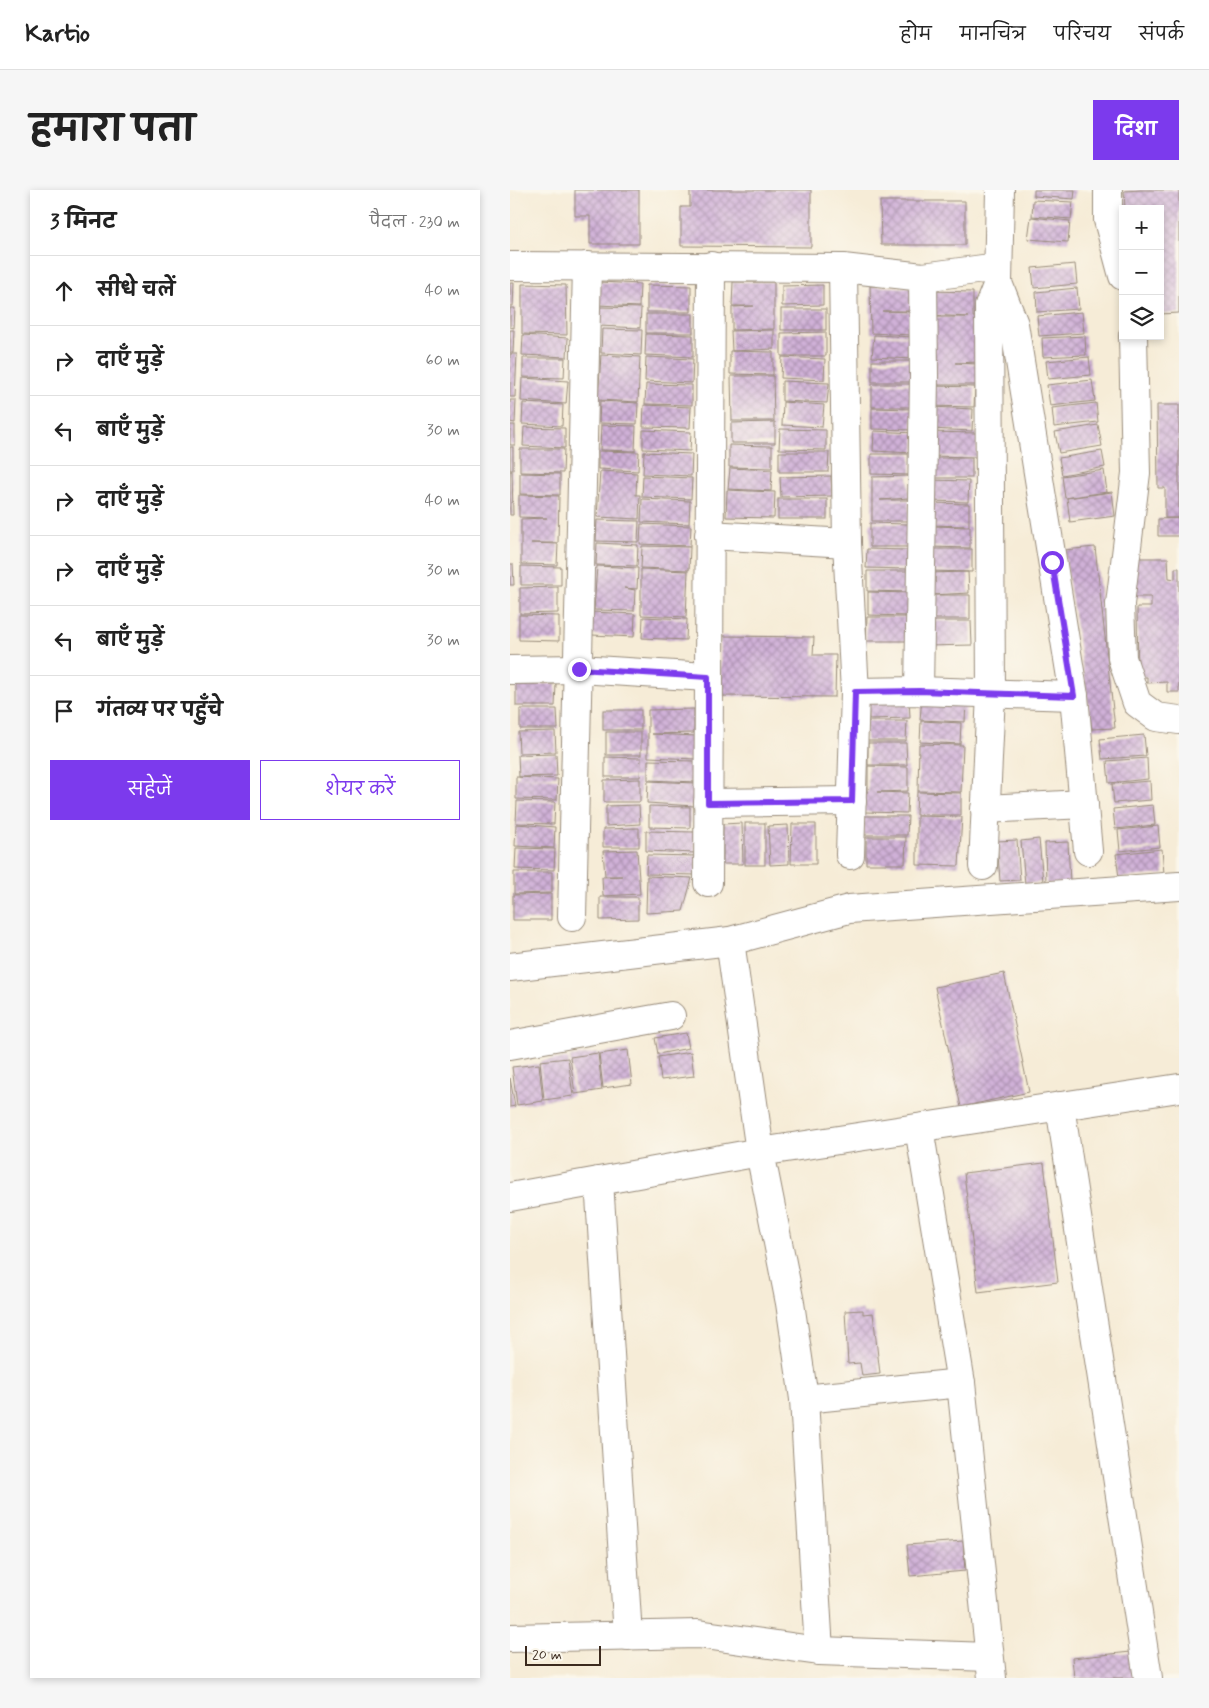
<!DOCTYPE html>
<html lang="hi">
<meta charset="utf-8">
<style>
:root{--surface:#fff;--page:#f6f6f6;--text:#222;--muted:#767676;--line:#e0e0e0;--accent:#7c3aed}
body{margin:0;font-family:Mynerve,"Playpen Sans Deva",sans-serif;background:var(--page);color:var(--text)}
.controls{position:absolute;right:15px;top:15px;display:grid;overflow:hidden;border-radius:0px;box-shadow:0 2px 8px #0003}
.controls button{width:45px;height:45px;display:grid;place-items:center;padding:0;border:0;border-bottom:1px solid var(--line);background:var(--surface);color:var(--text);font:25px sans-serif}
.scale{position:absolute;left:15px;bottom:12px;width:76px;box-sizing:border-box;padding-left:5px;border:2px solid #3b2a1e;border-top:0;font-size:14px;line-height:18px;white-space:nowrap;color:#3b2a1e;-webkit-text-stroke:4px #fbf7ec;paint-order:stroke}
.stop{position:absolute;width:15px;height:15px;margin:-11px;border:4px solid #7c3aed;border-radius:50%;background:#fff}
.stop.end{background:#7c3aed;border-color:#fff;box-shadow:0 1px 5px #0008}
.list{margin:0;padding:0;list-style:none}
h2{display:flex;justify-content:space-between;align-items:center;height:65px;margin:0;padding:0 20px;font-size:21px}
h2 small{font-size:16px;font-weight:400;color:var(--muted)}
.list li{display:grid;grid-template-columns:32px 1fr auto;gap:15px;align-items:center;box-sizing:border-box;height:70px;padding:0 20px;border-top:1px solid var(--line)}
.list b{display:block;font-size:19px;white-space:nowrap}
.list em{font-size:16px;font-style:normal;color:var(--muted)}
.actions{display:flex;gap:10px;padding:15px 20px}
.actions a{flex:1;padding:11px 0;border:1px solid var(--accent);border-radius:0px;text-align:center;font-size:18px;color:var(--accent)}
.actions .main{background:var(--accent);color:#fff}
.icon{flex:none;width:28px;height:28px;fill:none;stroke:currentColor;stroke-width:2;stroke-linecap:round;stroke-linejoin:round}
.map{position:relative;flex:none;width:669px;height:1488px;overflow:hidden;border-radius:0px}
header{display:flex;align-items:center;gap:30px;box-sizing:border-box;height:70px;padding:0 25px;background:var(--surface);border-bottom:1px solid var(--line)}
header strong{font-size:24px}
nav{display:flex;gap:28px;margin-inline-start:auto;font-size:18px}
.intro{display:flex;align-items:center;justify-content:space-between;box-sizing:border-box;height:120px;padding:0 30px}
h1{margin:0;font-size:35px}
.button{padding:12px 22px;border-radius:0px;background:var(--accent);color:#fff;font-size:18px;font-weight:700}
main{display:flex;gap:30px;padding:0 30px}
aside{flex:1;background:var(--surface);border-radius:0px;box-shadow:0 2px 8px #0003}
.map>svg:first-child{display:block}
</style>
<header>
<strong>Kartio</strong>
<nav><a>होम</a><a>मानचित्र</a><a>परिचय</a><a>संपर्क</a></nav>
</header>
<div class="intro"><h1>हमारा पता</h1><a class="button">दिशा</a></div>
<main>
<aside>
<h2>3 मिनट<small>पैदल · 230 m</small></h2>
<ul class="list">
<li><svg class="icon" aria-label="ahead" viewBox="0 0 24 24"><path d="M12 20V5M6 11l6-6 6 6"/></svg><div><b>सीधे चलें</b></div><em>40 m</em></li>
<li><svg class="icon" aria-label="right" viewBox="0 0 24 24"><path d="M7 20v-9h11M14 6l5 5-5 5"/></svg><div><b>दाएँ मुड़ें</b></div><em>60 m</em></li>
<li><svg class="icon" aria-label="left" viewBox="0 0 24 24"><path d="M17 20v-9H6M10 6l-5 5 5 5"/></svg><div><b>बाएँ मुड़ें</b></div><em>30 m</em></li>
<li><svg class="icon" aria-label="right" viewBox="0 0 24 24"><path d="M7 20v-9h11M14 6l5 5-5 5"/></svg><div><b>दाएँ मुड़ें</b></div><em>40 m</em></li>
<li><svg class="icon" aria-label="right" viewBox="0 0 24 24"><path d="M7 20v-9h11M14 6l5 5-5 5"/></svg><div><b>दाएँ मुड़ें</b></div><em>30 m</em></li>
<li><svg class="icon" aria-label="left" viewBox="0 0 24 24"><path d="M17 20v-9H6M10 6l-5 5 5 5"/></svg><div><b>बाएँ मुड़ें</b></div><em>30 m</em></li>
<li><svg class="icon" aria-label="arrive" viewBox="0 0 24 24"><path d="M6 21V4h12l-3 4 3 4H6"/></svg><div><b>गंतव्य पर पहुँचे</b></div></li>
</ul>
<div class="actions"><a class="main">सहेजें</a><a>शेयर करें</a></div>
</aside>
<div class="map">
<svg width="669" height="1488" viewBox="0 0 669 1488">
<defs>
<pattern id="building-cross-hatch" width="8" height="8" patternUnits="userSpaceOnUse" patternTransform="scale(1.25)"><rect width="8" height="8" fill="#d0b1d8"/><path d="M0 0l8 8M0 8l8-8" fill="none" stroke="#aa90af"/></pattern>
</defs>
<rect width="100%" height="100%" fill="#fbf7ec"/>
<filter id="ink" filterUnits="userSpaceOnUse"><feTurbulence type="fractalNoise" baseFrequency=".02" numOctaves="2"/><feDisplacementMap in="SourceGraphic" scale="10" xChannelSelector="R" yChannelSelector="G"/><feConvolveMatrix kernelMatrix="1 2 1 2 8 2 1 2 1" color-interpolation-filters="sRGB"/></filter>
<filter id="wash" filterUnits="userSpaceOnUse"><feTurbulence type="fractalNoise" baseFrequency=".0096" numOctaves="4" result="noise"/><feDisplacementMap in="SourceGraphic" scale="20" xChannelSelector="R" yChannelSelector="G"/><feGaussianBlur stdDeviation="1.12" result="paint"/><feColorMatrix in="noise" values="0 0 0 0 0 0 0 0 0 0 0 0 0 0 0 0 0 1.4 0 .05"/><feComposite in="paint" operator="in"/></filter>
<g filter="url(#wash)">
<rect width="100%" height="100%" fill="#f6ecd7"/>
<g id="blocks">
<!-- building -->
<g fill="url(#building-cross-hatch)">
<polygon points="65,0 129,0 129,54 80,54 80,26 65,26"/>
<polygon points="180,0 301,0 301,57 171,56 171,17 180,17"/>
<polygon points="524,0 565,0 564,9 524,6"/>
<polygon points="632,0 669,0 669,123 650,124 650,19 615,19 614,1"/>
<polygon points="523,10 563,12 561,29 522,26"/>
<polygon points="370,11 455,11 455,55 371,55"/>
<polygon points="521,27 560,31 558,52 518,49"/>
<polygon points="565,74 567,94 524,98 522,78"/>
<polygon points="90,92 130,94 129,117 88,115"/>
<polygon points="223,92 264,92 264,139 222,140 222,117 244,116 222,116"/>
<polygon points="0,93 4,93 3,116 0,116"/>
<polygon points="12,94 56,95 57,145 12,144"/>
<polygon points="137,95 181,96 181,122 137,122"/>
<polygon points="313,95 313,115 272,116 272,96"/>
<polygon points="360,96 404,98 403,121 372,121 403,122 402,145 361,143"/>
<polygon points="567,98 569,119 527,122 526,102"/>
<polygon points="420,101 463,102 463,127 467,127 468,172 445,173 468,174 468,195 418,195 424,127 458,127 420,125"/>
<polygon points="90,117 131,118 130,138 89,136"/>
<polygon points="0,118 5,118 4,138 0,137"/>
<rect x="271" y="119" width="45" height="21"/>
<polygon points="572,122 574,143 529,146 527,126"/>
<rect x="136" y="124" width="47" height="19"/>
<polygon points="92,139 132,140 131,165 91,163"/>
<polygon points="0,140 4,140 3,163 0,163"/>
<polygon points="264,140 264,159 222,161 221,141"/>
<polygon points="316,142 316,166 271,166 271,143"/>
<polygon points="136,144 183,145 183,167 135,165"/>
<polygon points="13,145 58,148 57,167 12,165"/>
<polygon points="364,145 404,147 403,169 362,167"/>
<polygon points="575,146 576,165 533,167 532,148"/>
<polygon points="220,161 263,162 263,185 220,184"/>
<polygon points="0,164 7,164 5,207 0,207"/>
<polygon points="91,165 130,167 128,212 88,210"/>
<polygon points="136,167 183,169 182,193 135,191"/>
<polygon points="272,167 315,169 314,190 271,188"/>
<polygon points="579,167 581,185 538,189 536,171"/>
<polygon points="13,168 55,168 54,188 13,187"/>
<rect x="362" y="171" width="42" height="21"/>
<polygon points="221,186 263,186 264,231 222,231"/>
<polygon points="12,188 58,191 56,214 11,211"/>
<polygon points="582,190 585,211 540,216 537,195"/>
<polygon points="272,191 319,193 317,213 272,211"/>
<polygon points="136,194 182,195 182,215 135,214"/>
<rect x="362" y="194" width="42" height="23"/>
<polygon points="422,196 465,197 464,217 421,216"/>
<polygon points="0,210 6,210 5,233 0,232"/>
<polygon points="90,211 128,213 127,234 89,233"/>
<polygon points="273,212 314,215 312,237 272,235"/>
<polygon points="13,213 53,215 52,236 12,234"/>
<polygon points="586,213 588,232 544,237 542,218"/>
<polygon points="134,215 181,217 180,238 133,237"/>
<polygon points="647,215 669,215 669,328 655,328 655,298 648,298"/>
<polygon points="421,217 463,219 462,241 420,239"/>
<polygon points="362,218 403,219 402,240 362,239"/>
<polygon points="265,232 265,253 221,253 221,233"/>
<rect x="0" y="235" width="5" height="20"/>
<polygon points="91,235 126,236 125,261 90,260"/>
<polygon points="588,235 592,256 549,263 545,242"/>
<polygon points="14,237 55,238 55,258 13,256"/>
<polygon points="270,239 316,240 316,260 269,259"/>
<polygon points="133,240 181,242 180,261 133,259"/>
<polygon points="364,241 405,243 404,263 363,261"/>
<polygon points="419,242 467,243 467,267 419,266"/>
<polygon points="219,255 262,256 262,278 219,277"/>
<rect x="0" y="257" width="3" height="23"/>
<polygon points="10,259 54,259 53,283 10,282"/>
<polygon points="88,261 129,262 128,281 88,279"/>
<polygon points="592,261 595,277 552,285 549,268"/>
<polygon points="134,262 182,264 181,286 133,284"/>
<polygon points="269,262 319,262 318,282 269,282"/>
<polygon points="361,264 401,264 401,285 361,284"/>
<rect x="421" y="268" width="41" height="20"/>
<polygon points="220,278 262,280 261,301 218,299"/>
<polygon points="594,280 597,302 555,308 552,286"/>
<polygon points="0,281 2,281 3,325 0,325"/>
<polygon points="90,281 127,283 126,305 130,305 129,329 87,327"/>
<polygon points="10,283 50,284 50,305 10,304"/>
<polygon points="133,286 182,288 181,309 132,307"/>
<polygon points="321,286 322,306 271,307 270,287"/>
<polygon points="398,286 399,308 370,310 399,310 399,331 362,331 362,287"/>
<polygon points="421,290 459,291 458,312 420,311"/>
<polygon points="217,300 265,302 264,328 216,327"/>
<polygon points="602,302 605,326 560,332 557,308"/>
<polygon points="9,305 49,306 48,353 21,353 48,354 47,375 11,374 11,329 37,328 9,327"/>
<polygon points="132,309 180,311 179,334 131,332"/>
<rect x="268" y="309" width="49" height="20"/>
<polygon points="420,313 459,314 459,336 419,335"/>
<polygon points="669,328 669,346 648,346 648,329"/>
<polygon points="87,330 129,331 128,352 86,351"/>
<polygon points="360,333 398,334 398,357 360,357"/>
<polygon points="131,334 181,336 180,356 130,354"/>
<polygon points="421,336 460,337 460,358 421,357"/>
<polygon points="87,353 128,355 127,376 86,375"/>
<polygon points="132,356 180,357 179,380 131,378"/>
<polygon points="585,357 605,538 582,539 554,360"/>
<polygon points="357,359 397,360 397,379 356,378"/>
<polygon points="419,359 462,359 462,382 419,381"/>
<polygon points="619,368 658,368 659,388 665,389 665,378 669,378 669,502 657,502 657,492 637,493 637,487 628,487 627,417 641,417 641,407 624,407"/>
<polygon points="0,374 3,374 4,395 0,395"/>
<polygon points="11,376 51,377 51,395 11,395"/>
<polygon points="87,376 128,378 127,399 114,398 125,400 124,421 84,420"/>
<polygon points="131,379 178,381 176,427 131,425"/>
<polygon points="357,381 400,381 400,402 357,401"/>
<polygon points="458,382 459,403 421,405 460,405 460,429 418,429 418,383"/>
<polygon points="48,397 48,423 10,424 10,398"/>
<polygon points="358,402 401,403 400,426 358,425"/>
<polygon points="82,422 125,424 124,447 82,445"/>
<polygon points="9,425 49,426 49,451 9,450"/>
<polygon points="133,427 177,429 176,450 132,448"/>
<polygon points="357,427 399,427 398,451 356,451"/>
<polygon points="417,431 461,431 462,455 417,456"/>
<polygon points="210,446 304,447 303,465 326,465 325,507 211,506"/>
<polygon points="6,494 46,494 45,516 6,516"/>
<polygon points="399,507 400,528 359,529 358,509"/>
<polygon points="412,507 456,509 455,532 410,530"/>
<polygon points="10,519 47,519 48,539 10,539"/>
<polygon points="184,519 184,543 142,544 187,546 186,569 138,567 138,520"/>
<rect x="93" y="520" width="38" height="20"/>
<polygon points="356,531 397,531 396,551 356,551"/>
<polygon points="411,531 451,533 450,554 410,552"/>
<polygon points="45,541 46,562 9,563 8,542"/>
<rect x="96" y="542" width="35" height="23"/>
<polygon points="634,545 636,566 592,569 590,549"/>
<polygon points="358,553 396,553 397,575 358,575"/>
<polygon points="409,554 453,555 451,602 408,601"/>
<polygon points="46,564 47,586 9,587 8,565"/>
<polygon points="95,567 131,568 130,587 95,587"/>
<polygon points="637,568 638,589 599,593 597,571"/>
<polygon points="138,570 186,571 186,592 138,590"/>
<polygon points="358,576 398,577 398,601 367,602 398,603 397,623 354,622 355,602 358,602"/>
<polygon points="6,587 48,589 47,610 6,609"/>
<polygon points="130,589 130,612 94,612 94,590"/>
<polygon points="138,591 185,593 184,616 137,613"/>
<polygon points="640,591 641,610 604,613 602,594"/>
<polygon points="407,602 451,603 451,625 406,625"/>
<polygon points="7,611 45,612 44,634 6,633"/>
<polygon points="129,615 130,634 96,636 96,616"/>
<polygon points="643,615 645,635 605,639 603,619"/>
<polygon points="139,616 180,617 180,638 139,637"/>
<polygon points="354,626 398,626 397,645 354,645"/>
<polygon points="407,626 452,627 449,676 407,675"/>
<polygon points="232,633 233,674 213,674 213,634"/>
<rect x="235" y="633" width="20" height="42"/>
<polygon points="6,634 45,637 44,658 5,656"/>
<polygon points="282,634 306,634 306,674 281,674"/>
<polygon points="278,635 279,674 260,675 258,636"/>
<polygon points="648,636 650,657 610,661 608,640"/>
<polygon points="129,638 129,657 93,657 93,639"/>
<polygon points="136,641 185,642 185,663 136,661"/>
<polygon points="356,647 396,647 395,674 356,674"/>
<polygon points="529,649 533,692 515,694 511,651"/>
<polygon points="507,650 510,690 490,691 487,651"/>
<polygon points="558,652 560,693 536,694 535,653"/>
<polygon points="6,658 45,659 44,680 5,679"/>
<polygon points="652,659 654,684 609,688 606,664"/>
<polygon points="127,660 130,704 93,706 92,687 112,686 95,686 93,661"/>
<polygon points="137,665 187,666 186,685 136,684"/>
<polygon points="4,682 42,682 42,703 4,704"/>
<polygon points="137,686 182,688 173,721 136,723"/>
<polygon points="41,704 41,730 3,730 3,705"/>
<polygon points="90,707 128,707 128,729 90,730"/>
<polygon points="494,783 519,902 451,917 425,797"/>
<polygon points="176,843 179,858 148,864 145,848"/>
<polygon points="118,860 122,894 93,898 89,864"/>
<polygon points="181,862 184,886 151,890 148,867"/>
<polygon points="88,863 92,900 65,904 60,867"/>
<polygon points="58,868 63,906 34,910 30,871"/>
<polygon points="29,874 33,911 7,915 2,877"/>
<polygon points="0,888 5,916 0,917"/>
<polygon points="534,973 548,1092 468,1102 454,983"/>
<polygon points="353,1120 353,1124 363,1123 370,1184 352,1186 350,1173 338,1174 335,1121"/>
<polygon points="453,1351 455,1381 400,1386 397,1355"/>
<polygon points="621,1462 624,1488 564,1488 562,1468"/>
</g>
</g>
</g>
<g filter="url(#ink)">
<use href="#blocks" fill-opacity="0" stroke="#988b7a" stroke-width="1"/>
<g fill="none" stroke-linecap="round" stroke-linejoin="round">
<!-- minor casing -->
<g stroke="#988b7a" stroke-width="30">
<g id="minor">
<polyline points="490,0 488,93 504,134 564,506 578,661"/>
<polyline points="598,0 598,30 613,86"/>
<polyline points="0,76 333,78 413,87 414,186 409,501"/>
<polyline points="333,78 337,353 345,502 340,665"/>
<polyline points="413,87 488,77"/>
<polyline points="623,146 626,283 610,414 612,468 627,513 646,527 669,530"/>
<polyline points="199,345 337,353"/>
<polyline points="0,480 69,479 197,487"/>
<polyline points="345,502 409,501 564,506"/>
<polyline points="198,613 342,611"/>
<polyline points="475,619 574,614"/>
<polyline points="473,676 481,504 479,116 488,93"/>
<polyline points="198,693 201,76"/>
<polyline points="62,727 77,76"/>
<polyline points="0,777 220,751 339,719 669,696"/>
<polyline points="0,855 161,826"/>
<polyline points="550,916 638,1488"/>
<polyline points="409,938 451,1193"/>
<polyline points="89,991 118,1446"/>
<polyline points="0,1007 250,962 220,751"/>
<polyline points="294,1209 309,1461 479,1467"/>
<polyline points="0,1448 188,1444 309,1461"/>
<polyline points="482,1488 451,1193 294,1209 280,1113 250,962 669,898"/>
</g>
</g>
<!-- minor -->
<use href="#minor" stroke="#fff" stroke-width="28"/>
</g>
</g>
<g fill="none" stroke-linecap="round" stroke-linejoin="round" filter="url(#ink)">
<!-- route -->
<polyline stroke="#7c3aed" stroke-width="6" points="69,479 198,487 198,613 342,611 345,502 409,501 564,506 542,372"/>
</g>
</svg>
<div class="controls">
<button>+</button>
<button>−</button>
<button><svg class="icon" aria-label="layers" viewBox="0 0 24 24"><path d="M12 4l9 5-9 5-9-5zM3 14l9 5 9-5"/></svg></button>
</div>
<div class="scale">20 m</div>
<div class="stop" style="left:542px;top:372px"></div>
<div class="stop end" style="left:69px;top:479px"></div>
</div>
</main>
